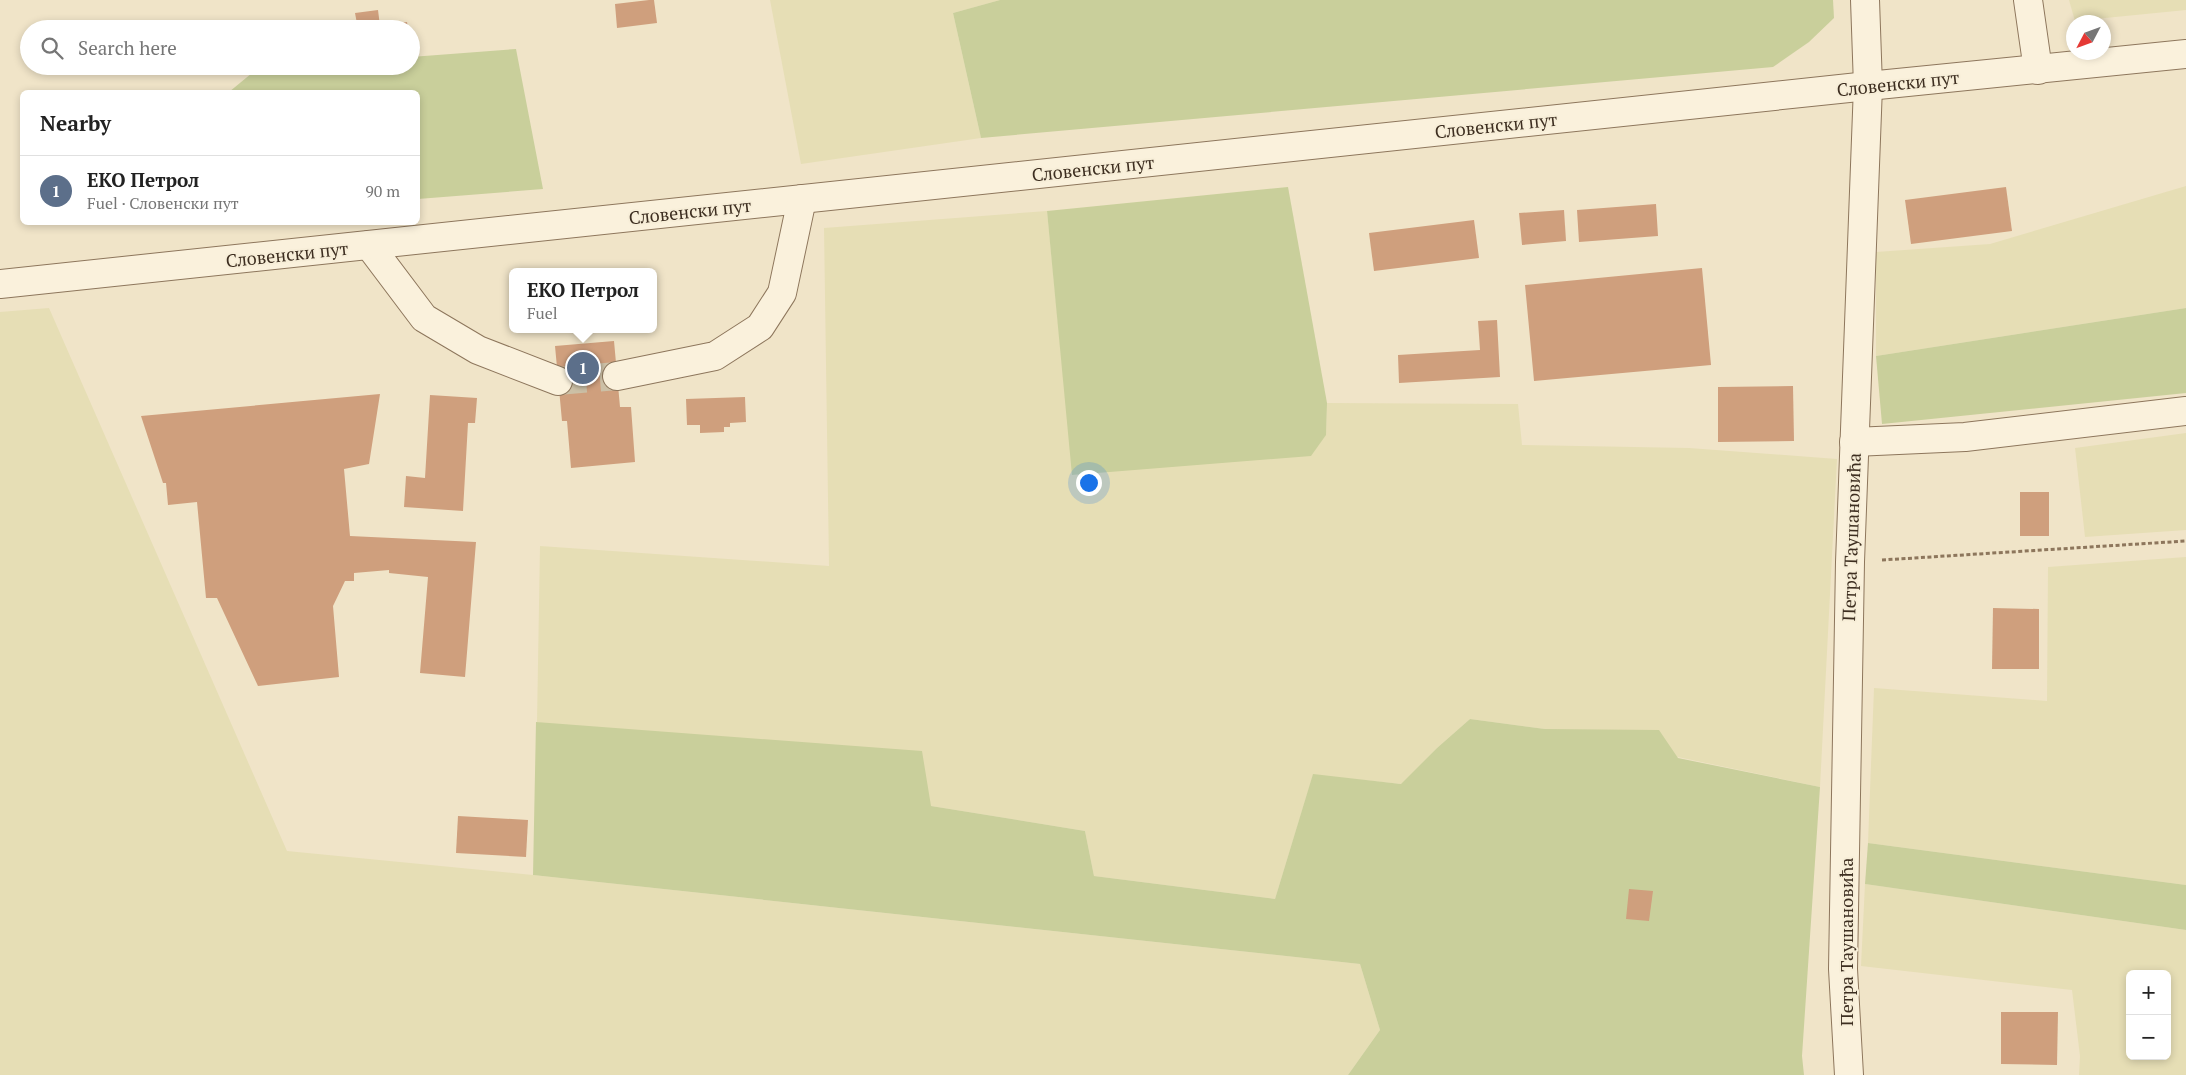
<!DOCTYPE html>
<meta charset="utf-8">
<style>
:root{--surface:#fff;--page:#f2f2f2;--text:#222;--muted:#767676;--line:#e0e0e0;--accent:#ea580c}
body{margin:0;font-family:"PT Serif",serif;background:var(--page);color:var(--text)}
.controls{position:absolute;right:15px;bottom:15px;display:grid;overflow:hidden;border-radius:8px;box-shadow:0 2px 8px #0003}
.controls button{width:45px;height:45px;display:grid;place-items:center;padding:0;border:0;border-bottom:1px solid var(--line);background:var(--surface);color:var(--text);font:25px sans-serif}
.compass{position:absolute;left:2066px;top:15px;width:45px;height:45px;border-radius:50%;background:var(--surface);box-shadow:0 2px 8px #0003;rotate:229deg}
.you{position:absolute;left:1088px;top:482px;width:18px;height:18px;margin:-12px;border:4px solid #fff;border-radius:50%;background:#1a73e8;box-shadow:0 0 0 8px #1a73e833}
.badge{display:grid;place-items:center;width:32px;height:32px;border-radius:50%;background:var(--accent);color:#fff;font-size:16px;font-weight:700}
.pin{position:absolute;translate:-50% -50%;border:2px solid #fff;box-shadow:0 1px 5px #0006}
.popup{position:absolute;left:509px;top:268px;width:148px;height:65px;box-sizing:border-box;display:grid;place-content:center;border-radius:8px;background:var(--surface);filter:drop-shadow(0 1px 4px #0005);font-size:16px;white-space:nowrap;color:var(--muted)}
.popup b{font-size:19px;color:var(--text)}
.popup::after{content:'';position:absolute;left:50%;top:100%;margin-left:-10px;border:10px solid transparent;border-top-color:var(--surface)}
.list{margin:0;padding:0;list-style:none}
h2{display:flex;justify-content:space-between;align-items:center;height:65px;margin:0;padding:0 20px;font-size:21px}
h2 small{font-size:16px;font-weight:400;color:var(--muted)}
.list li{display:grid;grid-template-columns:32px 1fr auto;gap:15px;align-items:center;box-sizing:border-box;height:70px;padding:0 20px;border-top:1px solid var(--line)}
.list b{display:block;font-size:19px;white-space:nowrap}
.list p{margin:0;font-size:16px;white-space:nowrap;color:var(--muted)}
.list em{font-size:16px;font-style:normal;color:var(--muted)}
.icon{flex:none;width:28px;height:28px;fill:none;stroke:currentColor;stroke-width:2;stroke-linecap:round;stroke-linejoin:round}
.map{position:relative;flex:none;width:2186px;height:1075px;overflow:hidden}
.search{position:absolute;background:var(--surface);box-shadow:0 2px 8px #0003;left:20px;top:20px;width:400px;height:55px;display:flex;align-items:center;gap:12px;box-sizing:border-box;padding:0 18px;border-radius:28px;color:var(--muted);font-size:19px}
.panel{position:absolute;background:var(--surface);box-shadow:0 2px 8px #0003;left:20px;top:90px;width:400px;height:135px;border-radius:8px}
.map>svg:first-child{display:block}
</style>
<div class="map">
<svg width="2186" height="1075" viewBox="0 0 2186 1075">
<rect width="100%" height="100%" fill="#f0e4c8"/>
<!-- farmland -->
<g fill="#e6deb5" fill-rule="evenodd">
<polygon points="770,0 1000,0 953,13 981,138 801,164"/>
<polygon points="2069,0 2186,0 2186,10 2075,21"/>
<polygon points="2186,186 2186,308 1876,356 1876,252 1990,244"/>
<polygon points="1047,211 1073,475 1326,435 1327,403 1518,404 1522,445 1689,448 1837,459 1820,787 1545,729 1470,719 1437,748 1402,784 1313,775 1275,899 1094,876 1085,831 931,806 537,722 540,546 829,566 824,228"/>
<polygon points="49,308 287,851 533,875 1360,964 1380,1030 1348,1075 0,1075 0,312"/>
<polygon points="2186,433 2186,530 2085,537 2075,448"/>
<polygon points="2186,557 2186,885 1868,843 1874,688 2047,701 2048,567"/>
<path d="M1865 884 2186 930V1075H2079L2080 1056 2072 990 1861 966ZM2130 974H2167V1056H2130Z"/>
</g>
<!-- green -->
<g fill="#c9cf9b">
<polygon points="1000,0 1833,0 1834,18 1809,42 1773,67 981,138 953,13"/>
<polygon points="516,49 543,189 418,199 418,92 229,92 257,69 288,66 411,66 411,57"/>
<polygon points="1288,187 1327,403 1326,435 1311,456 1072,475 1047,211"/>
<polygon points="2186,308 2186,393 1882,424 1876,356"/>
<polygon points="1470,719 1545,729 1659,730 1678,758 1820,787 1802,1056 1804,1075 1348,1075 1380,1030 1360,964 533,875 536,722 922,751 931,806 1085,831 1094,876 1275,899 1313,774 1401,784 1437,748"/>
<polygon points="1868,843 2186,885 2186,930 1865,884"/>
</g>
<!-- building -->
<g fill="#cf9f7d">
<polygon points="649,0 654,0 657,23 617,28 615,4"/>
<polygon points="378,10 380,26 407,22 408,29 358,29 355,13"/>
<polygon points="2006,187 2012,231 1911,244 1905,200"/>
<polygon points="1656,204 1658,236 1579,242 1577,210"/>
<polygon points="1564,210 1566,241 1522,245 1519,213"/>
<polygon points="1474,220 1479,258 1374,271 1369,233"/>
<polygon points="1702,268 1711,365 1534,381 1525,285"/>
<polygon points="1497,320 1500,377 1399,383 1398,355 1480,350 1478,321"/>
<polygon points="614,341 620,407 631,407 635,462 571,468 567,421 562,421 555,346"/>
<polygon points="1793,386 1794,441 1718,442 1718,387"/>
<polygon points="380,394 369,464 344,469 350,536 476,542 465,677 420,673 428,577 389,573 389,570 354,573 354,581 345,581 333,606 339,677 258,686 217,598 206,598 197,502 168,505 166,483 163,483 141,416"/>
<polygon points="430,395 477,398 475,423 468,423 463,511 404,507 406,476 425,478"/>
<polygon points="745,397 746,422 730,423 730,427 724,427 724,432 700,433 700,425 687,425 686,399"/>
<rect x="2020" y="492" width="29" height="44"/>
<polygon points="1993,608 2039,609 2039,669 1992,669"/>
<polygon points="458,816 528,820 526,857 456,853"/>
<polygon points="1629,889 1653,891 1649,921 1626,919"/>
<polygon points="2001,1012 2058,1012 2057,1065 2001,1064"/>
</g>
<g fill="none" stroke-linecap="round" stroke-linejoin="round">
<!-- minor-tunnel -->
<polyline stroke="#ccc0a6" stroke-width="28" stroke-dasharray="28 14" stroke-linecap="butt" points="558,381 617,376"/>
<!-- minor casing -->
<g stroke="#8d765c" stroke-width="30">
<g id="minor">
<polyline points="2028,0 2038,70"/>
<polyline points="369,245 424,318 478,350 558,381"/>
<polyline points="0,284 1868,86 2186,54"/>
<polyline points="617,376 715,356 760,327 782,293 802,199"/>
<polyline points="1854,442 1965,437 2186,411"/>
<polyline points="1849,1075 1843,969 1850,562 1868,86 1865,0"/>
</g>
</g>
<!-- path -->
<polyline stroke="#8d765c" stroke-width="3" stroke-dasharray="4 2.5" stroke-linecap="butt" points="1882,560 2186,541"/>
<!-- minor -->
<use href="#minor" stroke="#faf1dc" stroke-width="28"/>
</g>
<g text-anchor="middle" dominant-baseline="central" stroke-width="4" stroke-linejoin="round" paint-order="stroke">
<!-- street labels -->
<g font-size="18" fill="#3d2e20" stroke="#f7eed8">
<text transform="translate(1898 83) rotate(-6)">Словенски пут</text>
<text transform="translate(1496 125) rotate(-6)">Словенски пут</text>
<text transform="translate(1093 168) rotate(-6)">Словенски пут</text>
<text transform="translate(690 211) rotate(-6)">Словенски пут</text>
<text transform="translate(287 254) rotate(-6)">Словенски пут</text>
<text transform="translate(1851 537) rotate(-88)">Петра Таушановића</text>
<text transform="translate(1846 942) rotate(-90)">Петра Таушановића</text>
</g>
</g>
</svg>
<div class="controls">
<button>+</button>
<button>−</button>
</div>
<svg class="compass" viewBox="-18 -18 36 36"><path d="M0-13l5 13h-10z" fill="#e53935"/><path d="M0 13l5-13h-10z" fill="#767676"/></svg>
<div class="you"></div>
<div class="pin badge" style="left:583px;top:368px;background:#5c6f8a">1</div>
<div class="popup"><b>ЕКО Петрол</b>Fuel</div>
<div class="search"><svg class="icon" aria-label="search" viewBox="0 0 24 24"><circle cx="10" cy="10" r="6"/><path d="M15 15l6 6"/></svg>Search here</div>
<section class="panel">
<h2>Nearby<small></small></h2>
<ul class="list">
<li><span class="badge" style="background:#5c6f8a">1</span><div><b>ЕКО Петрол</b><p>Fuel · Словенски пут</p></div><em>90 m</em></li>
</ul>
</section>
</div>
